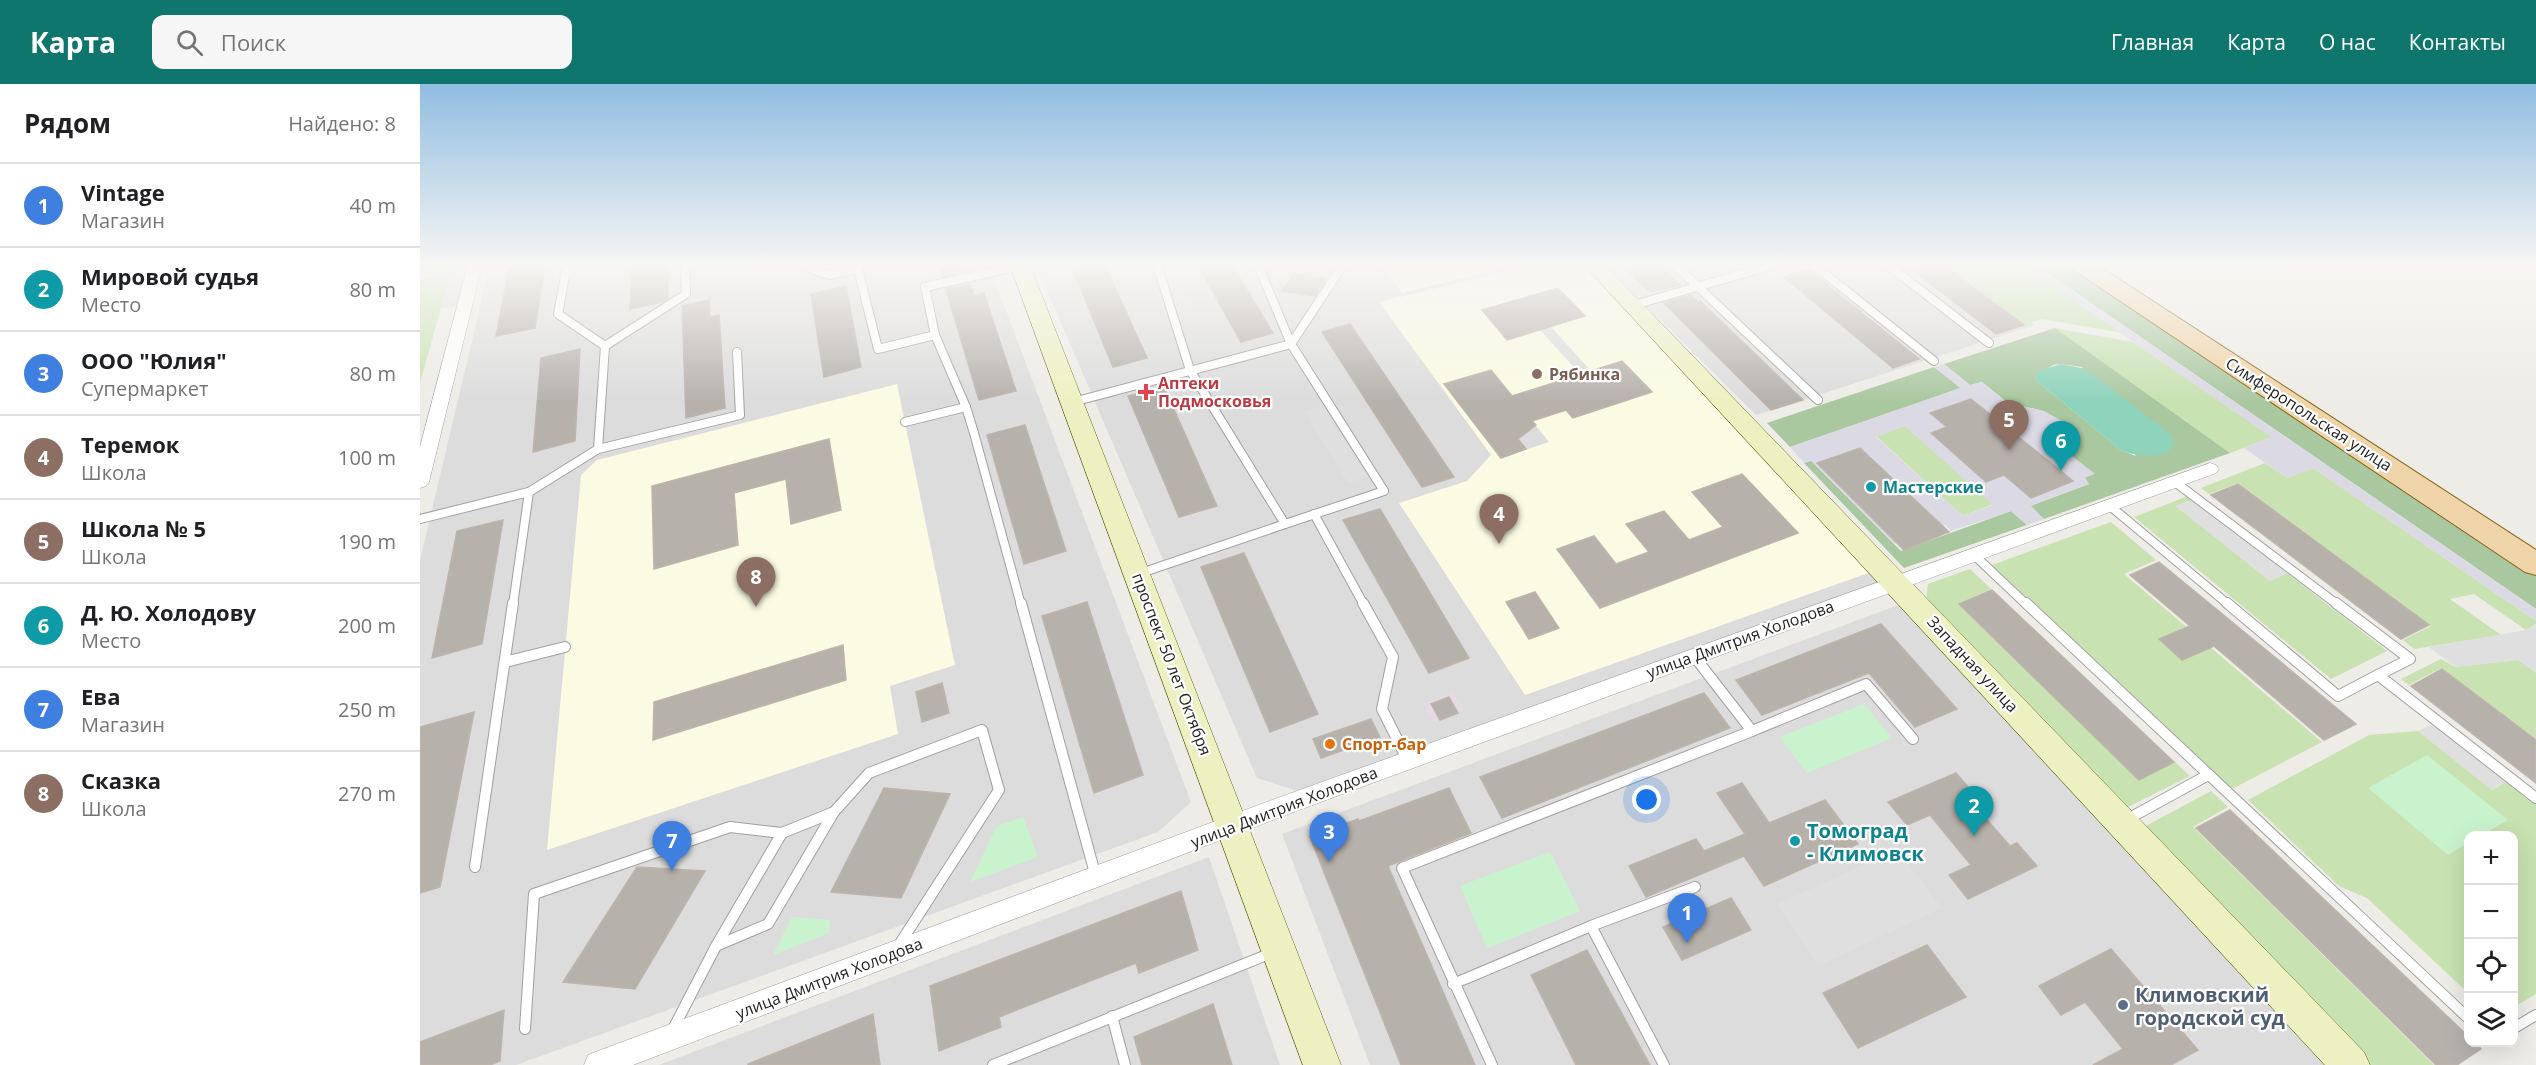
<!DOCTYPE html>
<html lang="ru">
<meta charset="utf-8">
<style>
:root{--surface:#fff;--page:#f6f6f6;--text:#202124;--muted:#757577;--line:#e0e0e0;--accent:#0f766e}
body{margin:0;font-family:"Open Sans",sans-serif;background:var(--page);color:var(--text)}
.controls{position:absolute;right:18px;bottom:18px;display:grid;overflow:hidden;border-radius:12px;box-shadow:0 6px 24px #0002}
.controls button{width:54px;height:54px;display:grid;place-items:center;padding:0;border:0;border-bottom:2px solid var(--line);background:var(--surface);color:var(--text);font:30px sans-serif}
.you{position:absolute;left:1227px;top:716px;width:21px;height:21px;margin:-15px;border:4px solid #fff;border-radius:50%;background:#1a73e8;box-shadow:0 0 0 9px #1a73e833}
.badge{display:grid;place-items:center;width:39px;height:39px;border-radius:50%;background:var(--accent);color:#fff;font-size:20px;font-weight:700}
.pin{position:absolute;translate:-50% -50px;filter:drop-shadow(0 2px 3px #0008)}
.pin::after{content:'';position:absolute;top:32px;width:21px;height:18px;background:inherit;clip-path:polygon(0 0,100% 0,50% 100%)}
.list{margin:0;padding:0;list-style:none}
h2{display:flex;justify-content:space-between;align-items:center;height:78px;margin:0;padding:0 24px;font-size:26px}
h2 small{font-size:20px;font-weight:400;color:var(--muted)}
.list li{display:grid;grid-template-columns:39px 1fr auto;gap:18px;align-items:center;box-sizing:border-box;height:84px;padding:0 24px;border-top:2px solid var(--line)}
.list b{display:block;font-size:22px;white-space:nowrap}
.list p{margin:0;font-size:20px;white-space:nowrap;color:var(--muted)}
.list em{font-size:20px;font-style:normal;color:var(--muted)}
.icon{flex:none;width:33px;height:33px;fill:none;stroke:currentColor;stroke-width:2;stroke-linecap:round;stroke-linejoin:round}
.map{position:relative;flex:none;width:2116px;height:981px;overflow:hidden}
header{display:flex;align-items:center;gap:36px;box-sizing:border-box;height:84px;padding:0 30px;background:var(--accent);color:#fff}
header strong{font-size:28px}
nav{display:flex;gap:33px;margin-inline-start:auto;font-size:21px}
.search{width:420px;height:54px;background:var(--page);display:flex;align-items:center;gap:15px;box-sizing:border-box;padding:0 21px;border-radius:12px;color:var(--muted);font-size:22px}
main{display:flex}
aside{flex:1;background:var(--surface)}
.map>svg:first-child{display:block}
</style>
<header>
<strong>Карта</strong>
<div class="search"><svg class="icon" aria-label="search" viewBox="0 0 24 24"><circle cx="10" cy="10" r="6"/><path d="M15 15l6 6"/></svg>Поиск</div>
<nav><a>Главная</a><a>Карта</a><a>О нас</a><a>Контакты</a></nav>
</header>
<main>
<aside>
<h2>Рядом<small>Найдено: 8</small></h2>
<ul class="list">
<li><span class="badge" style="background:#3f7fe0">1</span><div><b>Vintage</b><p>Магазин</p></div><em>40 m</em></li>
<li><span class="badge" style="background:#0f9aa8">2</span><div><b>Мировой судья</b><p>Место</p></div><em>80 m</em></li>
<li><span class="badge" style="background:#3f7fe0">3</span><div><b>ООО &quot;Юлия&quot;</b><p>Супермаркет</p></div><em>80 m</em></li>
<li><span class="badge" style="background:#8d6e63">4</span><div><b>Теремок</b><p>Школа</p></div><em>100 m</em></li>
<li><span class="badge" style="background:#8d6e63">5</span><div><b>Школа № 5</b><p>Школа</p></div><em>190 m</em></li>
<li><span class="badge" style="background:#0f9aa8">6</span><div><b>Д. Ю. Холодову</b><p>Место</p></div><em>200 m</em></li>
<li><span class="badge" style="background:#3f7fe0">7</span><div><b>Ева</b><p>Магазин</p></div><em>250 m</em></li>
<li><span class="badge" style="background:#8d6e63">8</span><div><b>Сказка</b><p>Школа</p></div><em>270 m</em></li>
</ul>
</aside>
<div class="map">
<svg width="2116" height="981" viewBox="0 0 2116 981">
<rect width="100%" height="100%" fill="#eeece6"/>
<!-- residential -->
<g fill="#dcdcdc">
<polygon points="70,181 569,181 771,718 738,748 96,981 0,981 0,476"/>
<polygon points="616,181 1166,181 1460,485 1459,499 884,709 837,694"/>
<polygon points="1185,181 1533,181 1615,241 1336,331"/>
<polygon points="1481,520 1904,981 950,981 862,750"/>
<polygon points="789,773 860,981 239,981"/>
</g>
<!-- industrial -->
<polygon fill="#e6d9e3" points="1033,608 1044,627 1014,639 1003,620"/>
<!-- education -->
<g fill="#fafbe2" fill-rule="evenodd">
<polygon points="961,181 1096,181 982,209"/>
<path d="M1112 181H1165L1454 487 1105 611 979 419 1047 397 1071 371 959 218ZM1138 204 1165 232 1130 242 1184 301 1112 337 1129 358 1081 374 1025 300 1071 286 1107 329 1125 301 1148 294 1160 308 1173 304 1120 246 1087 256 1063 227ZM1322 390 1378 448 1180 523 1137 465 1174 452 1196 480 1229 468 1207 440 1244 427 1269 456 1303 443 1272 408ZM1115 508 1139 544 1109 555 1086 519Z"/>
<path d="M477 300 535 581 470 602 478 650 127 766 161 391 177 376ZM409 355 421 426 371 440 366 395 233 431V402ZM315 433 318 461 234 485ZM422 561 426 596 233 656 234 618Z"/>
</g>
<!-- grass -->
<g fill="#c8e2b2" fill-rule="evenodd">
<polygon points="21,181 33,181 0,299 0,196 19,191"/>
<polygon points="1524,181 1602,181 1702,249 1622,235 1605,241"/>
<polygon points="1635,244 1713,258 1852,353 1810,369"/>
<polygon points="1485,342 1573,420 1543,432 1456,352"/>
<polygon points="1845,379 1867,394 1893,384 2116,537 2116,540 2106,546 2054,510 2030,515 2081,551 1994,565 1983,556 2011,542 1818,399 1789,410 1781,404"/>
<polygon points="1768,412 1772,416 1756,422 1850,497 1867,489 1967,567 1911,595 1714,433"/>
<path d="M1691 438 1736 476 1704 490 1902 658 1810 706 1572 481ZM1754 549 1776 569 1761 576 1739 555Z"/>
<polygon points="1550,485 1571,505 1538,520 1719,696 1755,678 1770,692 1704,725 1506,518 1508,500"/>
<polygon points="2021,575 2035,583 2098,576 2116,589 2116,655 2021,584 1989,601 1981,595"/>
<polygon points="1998,647 2072,706 2091,695 2116,714 2116,910 2094,923 2094,752 2048,752 2048,909 1947,814 1919,802 1828,716 1949,651"/>
<polygon points="1791,707 1808,723 1773,743 2014,981 1950,981 1722,744"/>
</g>
<!-- forest -->
<g fill="#aac8a0" fill-rule="evenodd">
<polygon points="1616,181 1651,181 2116,492 2116,525"/>
<path d="M1635 244 1810 369 1624 435 1610 422 1669 400 1647 368 1645 341 1624 327 1588 319 1562 298 1550 301 1524 280ZM1641 280 1662 283 1716 372 1702 367 1617 297 1615 292 1633 281Z"/>
<polygon points="1514,283 1541,304 1370,363 1347,339"/>
<polygon points="1391,376 1481,467 1591,427 1607,441 1484,484 1384,379"/>
</g>
<!-- park -->
<g fill="#c9f3cd">
<polygon points="1444,620 1472,654 1387,689 1360,653"/>
<polygon points="2007,671 2088,736 2062,751 2048,752 2048,759 2028,771 1948,704"/>
<polygon points="603,733 618,773 550,798 577,742"/>
<polygon points="1130,768 1160,827 1067,864 1040,802"/>
<polygon points="372,833 410,836 409,849 353,871"/>
</g>
<!-- pitch -->
<path fill="#8ed3bb" d="M1641 280 1666 285 1750 350C1766 377 1716 373 1702 367L1617 297 1615 292 1618 287Z"/>
<!-- parking -->
<g fill="#dfdfdf">
<polygon points="33,181 47,181 37,222 21,225"/>
<polygon points="757,184 775,227 761,230 744,186"/>
<polygon points="902,322 948,393 928,399 884,328"/>
<polygon points="1772,416 1867,489 1850,497 1755,422"/>
<polygon points="2116,540 2116,589 2098,576 2035,583 2009,563 2106,546"/>
<polygon points="2016,638 2091,695 2072,706 1998,647"/>
<polygon points="1477,766 1522,824 1398,882 1357,820"/>
</g>
<!-- plaza -->
<g fill="#dbdae4" fill-rule="evenodd">
<polygon points="1602,181 1616,181 2116,525 2116,537 1893,384 1867,394 1824,364 1851,353"/>
<path d="M1524 280 1550 301 1562 298 1588 319 1624 327 1640 336 1650 347 1651 354 1647 368 1675 390 1664 394 1669 400 1611 422 1624 435 1607 441 1591 427 1531 447 1525 441 1474 460 1391 377 1384 379 1370 363 1540 304 1514 283ZM1552 315 1652 397 1611 414 1584 391 1566 397 1511 349 1527 343 1511 329ZM1485 342 1572 420V421L1543 432 1456 353Z"/>
</g>
<!-- building -->
<g fill="#b7b1ac" stroke="#beb4aa" stroke-width="1.5">
<polygon points="90,181 125,181 115,244 76,252"/>
<polygon points="212,181 248,181 248,214 242,218 210,225"/>
<polygon points="519,181 544,181 546,187 523,193"/>
<polygon points="651,181 685,181 727,274 693,283"/>
<polygon points="778,181 812,181 853,249 821,258"/>
<polygon points="1202,181 1239,181 1260,201 1230,208"/>
<polygon points="1486,181 1523,181 1604,241 1576,250"/>
<polygon points="1389,186 1499,275 1473,284 1364,193"/>
<polygon points="874,189 906,195 895,212 862,207"/>
<polygon points="550,200 554,212 564,209 596,307 559,316 526,205"/>
<polygon points="426,202 441,283 404,293 391,210"/>
<polygon points="1138,204 1165,232 1087,256 1062,226"/>
<polygon points="1271,211 1278,218 1280,217 1383,316 1351,326 1244,219"/>
<polygon points="289,216 290,233 299,231 305,324 266,334 262,222"/>
<polygon points="930,240 1034,393 1002,403 902,248"/>
<polygon points="160,265 155,357 113,368 121,274"/>
<polygon points="1202,277 1232,308 1153,334 1146,326 1112,337 1116,341 1098,355 1106,365 1081,374 1024,300 1071,286 1092,312"/>
<polygon points="744,303 797,422 759,433 708,312"/>
<polygon points="1551,315 1641,387 1653,397 1611,414 1584,391 1566,398 1511,349 1527,343 1510,329"/>
<polygon points="605,341 646,467 604,480 567,351"/>
<polygon points="409,355 421,426 371,440 366,395 314,409 318,461 234,485 232,402"/>
<polygon points="1440,364 1529,448 1484,466 1397,379"/>
<polygon points="1322,390 1378,449 1180,524 1137,465 1174,452 1196,480 1229,468 1206,440 1244,427 1269,456 1303,443 1272,408"/>
<polygon points="1818,400 2009,541 1981,555 1791,411"/>
<polygon points="960,425 1049,574 1009,589 923,436"/>
<polygon points="83,436 62,560 12,574 37,447"/>
<polygon points="824,469 898,630 850,648 781,483"/>
<polygon points="1739,478 1936,640 1904,656 1794,562 1762,576 1739,555 1770,542 1710,491"/>
<polygon points="1572,506 1754,678 1719,696 1539,520"/>
<polygon points="1115,508 1139,544 1109,555 1086,518"/>
<polygon points="667,518 723,691 674,709 622,532"/>
<polygon points="1461,540 1537,625 1495,643 1449,589 1342,631 1316,596"/>
<polygon points="423,561 426,596 233,656 234,618"/>
<polygon points="2022,585 2116,656 2116,699 1991,602"/>
<polygon points="522,599 529,629 502,638 496,608"/>
<polygon points="1284,609 1310,644 1082,734 1060,693"/>
<polygon points="1029,613 1038,629 1020,636 1011,620"/>
<polygon points="54,628 20,803 0,809 0,643"/>
<polygon points="951,635 960,653 901,674 893,655"/>
<polygon points="1536,689 1555,711 1548,714 1590,762 1597,759 1617,782 1548,815 1529,791 1551,781 1510,731 1487,741 1468,718"/>
<polygon points="1322,699 1349,739 1405,716 1438,760 1344,802 1324,772 1226,813 1209,782 1276,755 1284,767 1325,750 1297,709"/>
<polygon points="464,704 530,710 481,814 411,808"/>
<polygon points="1029,704 1051,749 968,782 1055,981 981,981 890,753 903,758 907,750 923,744 922,741 938,735 939,737"/>
<polygon points="1810,726 2049,953 2049,958 2054,958 2061,965 2037,981 2016,981 1776,744"/>
<polygon points="217,783 285,787 215,905 143,898"/>
<polygon points="761,807 778,866 719,889 716,879 579,933 581,943 519,967 510,902"/>
<polygon points="1311,814 1331,846 1262,876 1243,843"/>
<polygon points="1507,861 1546,913 1438,964 1403,909"/>
<polygon points="1691,865 1742,924 1778,966 1751,981 1673,981 1703,965 1665,918 1641,931 1619,902"/>
<polygon points="1167,866 1230,981 1156,981 1111,891"/>
<polygon points="793,920 812,981 722,981 714,953"/>
<polygon points="84,926 80,977 70,981 0,981 0,958"/>
<polygon points="453,930 460,981 328,981 328,980"/>
</g>
<g fill="none" stroke-linecap="round" stroke-linejoin="round">
<!-- lane-far1 casing -->
<g stroke="#a0a0a0" stroke-width="10">
<g id="lane-far1">
<polyline points="389,181 389,184 409,191 438,185 437,181"/>
<polyline points="1255,181 1398,316"/>
<polyline points="1394,181 1514,277"/>
<polyline points="1468,181 1569,259"/>
<polyline points="600,182 505,203 515,251 546,323 554,349 601,521"/>
<polyline points="438,185 458,265 515,251"/>
<polyline points="1214,221 1353,181"/>
<polyline points="185,262 266,210 265,181"/>
<polyline points="653,318 871,260 838,181"/>
<polyline points="485,338 546,323"/>
<polyline points="178,365 320,331 317,268"/>
<polyline points="1755,398 1918,521"/>
<polyline points="1690,422 1809,521"/>
<polyline points="894,430 944,521"/>
<polyline points="0,435 109,408 178,365 185,262 138,230 147,181"/>
<polyline points="865,440 964,407 871,260 923,181"/>
<polyline points="1553,470 1607,521"/>
<polyline points="718,490 865,440 770,286 738,184"/>
<polyline points="93,521 109,408"/>
</g>
</g>
<!-- lane casing -->
<g stroke="#a0a0a0" stroke-width="12">
<g id="lane">
<polyline points="601,519 676,793"/>
<polyline points="943,519 973,573 962,625 988,677"/>
<polyline points="1606,519 2048,934"/>
<polyline points="1807,519 1918,612 1958,591 2116,714"/>
<polyline points="1916,519 1990,575 1958,591"/>
<polyline points="85,578 145,563"/>
<polyline points="1332,647 1446,600 1493,655"/>
<polyline points="1706,736 1788,691"/>
<polyline points="55,783 93,519"/>
<polyline points="1171,842 1244,981"/>
<polyline points="296,862 348,840 414,728"/>
<polyline points="1033,900 1171,842 1275,803"/>
<polyline points="692,932 705,981"/>
<polyline points="2094,944 2116,931"/>
<polyline points="105,945 114,810 310,743 362,749 414,728 449,689 562,646 579,706 477,864"/>
<polyline points="252,947 296,862 362,749"/>
<polyline points="573,981 854,868"/>
<polyline points="1072,981 982,784 1332,647 1274,572"/>
</g>
</g>
<!-- street casing -->
<g stroke="#a0a0a0" stroke-width="1">
<g id="street">
<polygon points="48,181 62,181 9,398 6,402 0,404 0,363"/>
<polygon points="1790,379 1796,381 1799,385 1796,389 879,726 213,981 164,981 168,971 178,967 863,712"/>
</g>
</g>
<!-- secondary casing -->
<g stroke="#5c6813" stroke-width="1">
<g id="secondary">
<polygon points="590,181 610,181 921,981 883,981"/>
<polygon points="1164,181 1185,181 1944,968 1950,981 1905,981"/>
</g>
</g>
<!-- primary casing -->
<g stroke="#866413" stroke-width="2">
<polygon id="primary" points="1651,181 1677,181 2116,466 2116,491 2105,488 1654,186"/>
</g>
<!-- lane-far1 -->
<use href="#lane-far1" stroke="#fff" stroke-width="8"/>
<!-- lane -->
<use href="#lane" stroke="#fff" stroke-width="10"/>
<!-- street -->
<use href="#street" fill="#fff" fill-rule="evenodd"/>
<!-- secondary -->
<use href="#secondary" fill="#edf1c1" fill-rule="evenodd"/>
<!-- primary -->
<use href="#primary" fill="#f0d4a9" fill-rule="evenodd"/>
</g>
<!-- sky -->
<linearGradient id="sky" x2="0" y2="1"><stop stop-color="#90bde1"/><stop offset="0.57" stop-color="#f7f6f4"/><stop offset="1" stop-color="#f7f6f4" stop-opacity="0"/></linearGradient>
<rect width="2116" height="318" fill="url(#sky)"/>
<!-- markers -->
<circle fill="#8d6e63" stroke="#fff" stroke-width="2" cx="1117" cy="290" r="6"/>
<path fill="#e0444e" stroke="#fff" stroke-width="2" d="M723 299h6v6h6v6h-6v6h-6v-6h-6v-6h6z"/>
<g fill="#0f9aa8" stroke="#fff" stroke-width="2">
<circle cx="1451" cy="403" r="6"/>
<circle cx="1375" cy="757" r="6"/>
</g>
<circle fill="#e8710a" stroke="#fff" stroke-width="2" cx="910" cy="660" r="6"/>
<circle fill="#5c6f8a" stroke="#fff" stroke-width="2" cx="1703" cy="921" r="6"/>
<g text-anchor="middle" dominant-baseline="central" stroke-width="4.5" stroke-linejoin="round" paint-order="stroke">
<!-- education labels -->
<g font-size="16" font-weight="bold" fill="#785e54" stroke="#fff" text-anchor="start">
<text x="1129" y="290">Рябинка</text>
</g>
<!-- health labels -->
<g font-size="16" font-weight="bold" fill="#be3a42" stroke="#fff" text-anchor="start">
<text x="738" y="299">Аптеки<tspan x="738" dy="18">Подмосковья</tspan></text>
</g>
<!-- street labels -->
<g font-size="16" fill="#1f1f1f" stroke="#fff">
<text transform="translate(1889 330) rotate(33)">Симферопольская улица</text>
<text transform="translate(1320 555) rotate(-20)">улица Дмитрия Холодова</text>
<text transform="translate(752 580) rotate(69)">проспект 50 лет Октября</text>
<text transform="translate(1553 580) rotate(47)">Западная улица</text>
<text transform="translate(864 723) rotate(-21)">улица Дмитрия Холодова</text>
<text transform="translate(409 894) rotate(-21)">улица Дмитрия Холодова</text>
</g>
<!-- culture labels -->
<g font-size="16" font-weight="bold" fill="#0d838f" stroke="#fff" text-anchor="start">
<text x="1463" y="403">Мастерские</text>
</g>
<!-- food labels -->
<g font-size="16" font-weight="bold" fill="#c56008" stroke="#fff" text-anchor="start">
<text x="922" y="660">Спорт-бар</text>
</g>
<!-- near-culture labels -->
<g font-size="20" font-weight="bold" fill="#0d838f" stroke="#fff" text-anchor="start">
<text x="1387" y="746">Томоград<tspan x="1387" dy="23">- Климовск</tspan></text>
</g>
<!-- near-service labels -->
<g font-size="20" font-weight="bold" fill="#4e5e75" stroke="#fff" text-anchor="start">
<text x="1715" y="910">Климовский<tspan x="1715" dy="23">городской суд</tspan></text>
</g>
</g>
</svg>
<div class="controls">
<button>+</button>
<button>−</button>
<button><svg class="icon" aria-label="locate" viewBox="0 0 24 24"><circle cx="12" cy="12" r="6"/><path d="M12 2v4M12 18v4M2 12h4M18 12h4"/></svg></button>
<button><svg class="icon" aria-label="layers" viewBox="0 0 24 24"><path d="M12 4l9 5-9 5-9-5zM3 14l9 5 9-5"/></svg></button>
</div>
<div class="you"></div>
<div class="pin badge" style="left:1267px;top:859px;background:#3f7fe0">1</div>
<div class="pin badge" style="left:1554px;top:752px;background:#0f9aa8">2</div>
<div class="pin badge" style="left:909px;top:778px;background:#3f7fe0">3</div>
<div class="pin badge" style="left:1079px;top:460px;background:#8d6e63">4</div>
<div class="pin badge" style="left:1589px;top:366px;background:#8d6e63">5</div>
<div class="pin badge" style="left:1641px;top:387px;background:#0f9aa8">6</div>
<div class="pin badge" style="left:252px;top:787px;background:#3f7fe0">7</div>
<div class="pin badge" style="left:336px;top:523px;background:#8d6e63">8</div>
</div>
</main>
